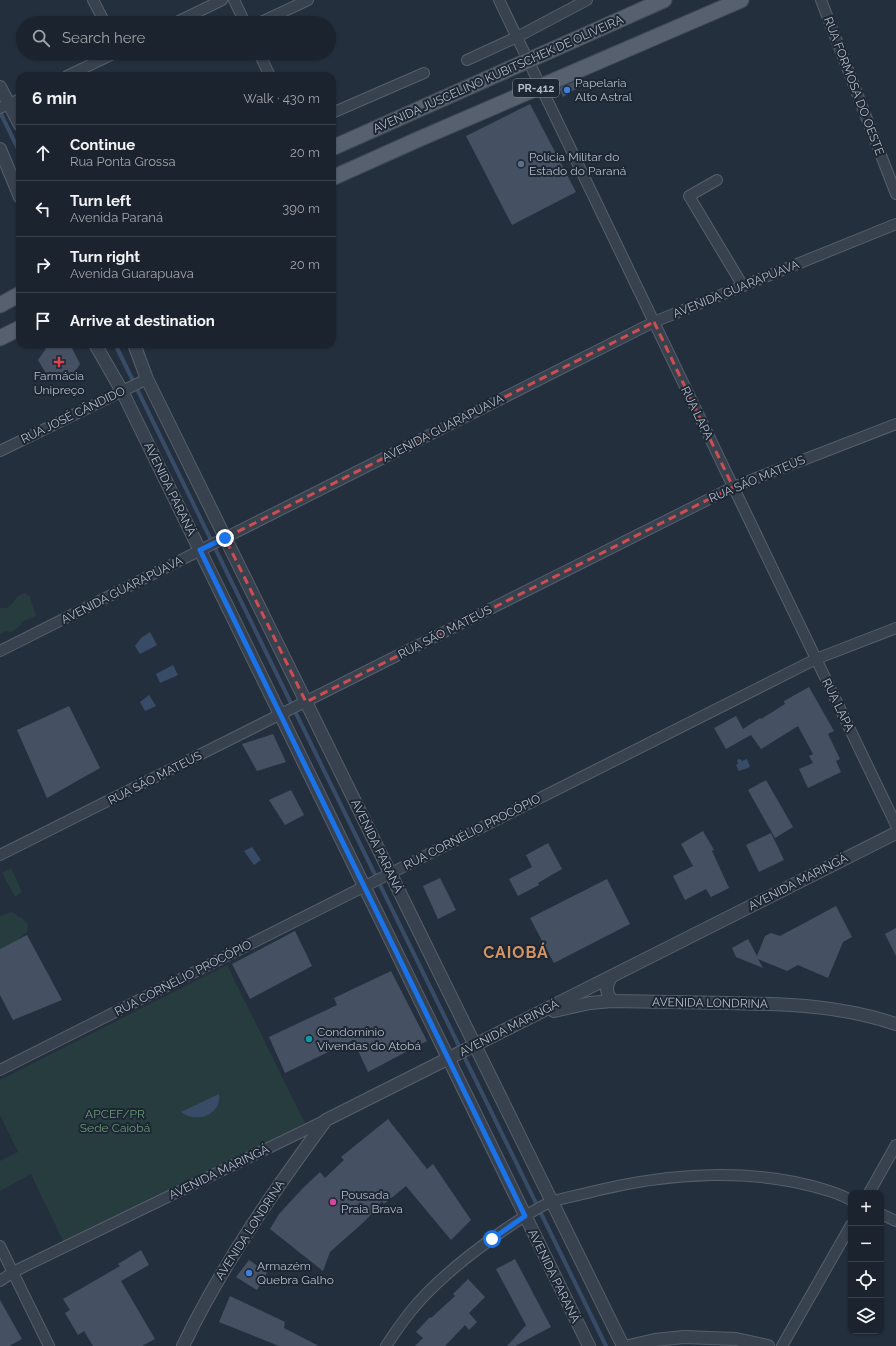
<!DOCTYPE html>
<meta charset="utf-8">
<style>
:root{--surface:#1b232e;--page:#282f3a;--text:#f1f3f6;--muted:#a0a4aa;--line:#39404a}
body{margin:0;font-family:Raleway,sans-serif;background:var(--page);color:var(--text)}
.controls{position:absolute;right:12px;bottom:12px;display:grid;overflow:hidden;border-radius:8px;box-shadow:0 1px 3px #0004}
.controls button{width:36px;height:36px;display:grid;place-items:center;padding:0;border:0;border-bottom:1px solid var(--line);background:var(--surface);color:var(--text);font:20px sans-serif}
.stop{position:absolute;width:12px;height:12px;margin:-9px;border:3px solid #1a73e8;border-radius:50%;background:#fff}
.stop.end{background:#1a73e8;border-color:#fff;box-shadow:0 1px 4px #0008}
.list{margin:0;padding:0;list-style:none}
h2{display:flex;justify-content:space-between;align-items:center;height:52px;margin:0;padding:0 16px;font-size:17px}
h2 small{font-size:13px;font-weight:400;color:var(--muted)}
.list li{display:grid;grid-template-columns:26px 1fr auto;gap:12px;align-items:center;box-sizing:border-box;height:56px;padding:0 16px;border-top:1px solid var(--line)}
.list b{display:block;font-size:15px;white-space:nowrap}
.list p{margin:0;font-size:13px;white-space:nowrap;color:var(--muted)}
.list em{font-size:13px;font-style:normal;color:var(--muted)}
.icon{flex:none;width:22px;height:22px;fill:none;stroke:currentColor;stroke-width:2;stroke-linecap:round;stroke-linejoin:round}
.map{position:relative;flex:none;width:896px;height:1346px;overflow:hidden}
.search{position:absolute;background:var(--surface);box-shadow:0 1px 3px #0004;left:16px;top:16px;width:320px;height:44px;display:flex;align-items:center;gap:10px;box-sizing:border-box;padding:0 14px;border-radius:22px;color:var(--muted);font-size:15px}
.panel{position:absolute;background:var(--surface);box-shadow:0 1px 3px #0004;left:16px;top:72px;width:320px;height:276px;border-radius:12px}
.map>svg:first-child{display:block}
</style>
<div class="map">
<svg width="896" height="1346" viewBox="0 0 896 1346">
<rect width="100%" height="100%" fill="#242f3e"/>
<!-- green -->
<g fill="#263c3f">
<path d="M25 593 30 597 36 616 22 622 21 625 12 632 6 631 0 634V608C15 610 12 596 25 593Z"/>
<polygon points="11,868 22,892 15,897 2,873"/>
<polygon points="11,912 16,914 18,917 21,917 28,924 27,932 16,941 0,949 0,916"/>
<polygon points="227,965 305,1123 65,1245 31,1174 0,1191 0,1161 18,1152 0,1115 0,1080"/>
</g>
<!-- water -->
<g fill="#394c67">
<polygon points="150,632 157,645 140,654 135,646 141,638"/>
<polygon points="173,665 178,675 160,683 156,674"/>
<polygon points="149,695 156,706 145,711 140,702"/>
<polygon points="740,759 742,761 747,759 750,767 739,771 736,765 738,764 737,760"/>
<polygon points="252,847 261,860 254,865 244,851"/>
<path d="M219 1094C222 1115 196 1124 181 1112Z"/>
</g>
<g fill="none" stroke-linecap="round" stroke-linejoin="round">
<!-- stream -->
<g stroke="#394c67" stroke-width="4">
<polyline points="0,112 20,153"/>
<polyline points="115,344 606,1346"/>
</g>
</g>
<!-- building -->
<g fill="#455162">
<polygon points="581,79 584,84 563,97 559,88"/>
<polygon points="530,104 576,192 512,225 466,136"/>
<polygon points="49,344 70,344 80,364 69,381 50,380 38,360"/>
<polygon points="809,687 834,731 828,734 840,759 836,761 841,772 808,788 799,769 813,763 809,756 813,754 798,726 761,749 751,735 726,749 714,728 736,716 743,729 760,718 761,719 785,704 784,701"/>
<polygon points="69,706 100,768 47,798 17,730"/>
<polygon points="273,734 286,762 257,771 242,744"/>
<polygon points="766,780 793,827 775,838 748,790"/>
<polygon points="291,790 304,815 285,825 269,800"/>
<polygon points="703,831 714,850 712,851 729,888 711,897 706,889 685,900 673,876 693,866 681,844"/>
<polygon points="771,833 784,860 759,872 746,845"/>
<polygon points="548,843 562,869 538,883 539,885 518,896 509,879 532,867 526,855"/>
<polygon points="440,878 456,910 438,919 423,886"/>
<polygon points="607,879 630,924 554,963 530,918"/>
<polygon points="836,906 852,937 843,942 828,978 798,965 787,971 758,959 763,968 736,957 732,948 748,939 757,956 765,936 771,933 780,936"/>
<polygon points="896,928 896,956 885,934"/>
<polygon points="295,931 312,966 250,999 232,964"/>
<polygon points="27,935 62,1000 13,1020 0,995 0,949"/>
<polygon points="391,971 427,1041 368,1072 353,1040 285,1073 269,1037 337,1005 334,998"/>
<polygon points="388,1119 427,1169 433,1164 471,1220 451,1240 406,1186 384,1204 382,1201 366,1220 330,1252 323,1271 270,1229 279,1214 303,1188 320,1172 325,1178 344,1160 341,1157"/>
<polygon points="141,1250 149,1265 121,1281 155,1339 142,1346 93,1346 84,1331 78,1335 65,1313 70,1310 63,1299 120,1266 118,1264"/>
<polygon points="515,1259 551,1327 515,1346 507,1346 526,1325 496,1269"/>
<polygon points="249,1260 267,1273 257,1290 236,1277"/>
<polygon points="468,1279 485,1297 469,1313 477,1322 469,1330 465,1325 445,1346 415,1346 423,1338 416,1332 430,1317 431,1318 455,1296 453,1294"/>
<polygon points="230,1296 285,1322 284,1328 319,1346 279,1346 219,1322"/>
<polygon points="0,1300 22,1339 9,1346 0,1346"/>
</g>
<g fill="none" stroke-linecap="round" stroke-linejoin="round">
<!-- minor casing -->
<g stroke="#565f6c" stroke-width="12">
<g id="minor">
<polyline points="93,0 105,23"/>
<polyline points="234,0 245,23"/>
<polyline points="499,0 896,825"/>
<polyline points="821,0 896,194"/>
<polyline points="175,23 222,0"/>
<polyline points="259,23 308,0"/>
<polyline points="259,53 270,76"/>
<polyline points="467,60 517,37 587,0"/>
<polyline points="67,76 115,53"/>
<polyline points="0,108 20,99"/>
<polyline points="332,113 424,73"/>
<polyline points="717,180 689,196 743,286"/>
<polyline points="0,451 147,379"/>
<polyline points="0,651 654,322 896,224"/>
<polyline points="0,855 733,487 896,424"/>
<polyline points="0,1070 816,659 896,628"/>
<polyline points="869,1193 896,1145"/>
<polyline points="881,1214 896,1221"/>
<polyline points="0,1246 49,1346"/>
<polyline points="0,1281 13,1272 326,1120"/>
<path d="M386 1346C394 1334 402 1322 411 1311 436 1280 471 1253 504 1230 519 1220 534 1209 551 1202 565 1197 581 1195 595 1191 669 1173 752 1167 826 1190 834 1192 843 1196 851 1200"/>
<polyline points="782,1346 851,1225"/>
</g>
</g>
<!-- tertiary casing -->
<g stroke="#565f6c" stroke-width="14">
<g id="tertiary">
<polyline points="0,87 20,125"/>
<polyline points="0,149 20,197"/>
<polyline points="95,344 122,391 589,1346"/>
<polyline points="134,344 147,379 623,1346"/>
<path d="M611 977C605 987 606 992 612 1001"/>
<path d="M554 1011 590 1003 612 1001C651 1002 689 1002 728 1003 787 1004 839 1005 896 1024"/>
<path d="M183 1346C222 1265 273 1192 326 1120L896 833"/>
<polyline points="629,1346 655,1340 684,1337 736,1339 768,1346"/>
</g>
</g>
<!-- primary casing -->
<g stroke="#414a57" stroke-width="17">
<g id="primary">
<polyline points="332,148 664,0"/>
<polyline points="332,178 419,139 741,0"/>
<polyline points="0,305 20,294"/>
<polyline points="0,338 20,328"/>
</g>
</g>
<!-- minor -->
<use href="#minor" stroke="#38414e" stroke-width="10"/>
<!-- tertiary -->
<use href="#tertiary" stroke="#38414e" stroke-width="12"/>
<!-- primary -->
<use href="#primary" stroke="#56606e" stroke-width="15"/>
</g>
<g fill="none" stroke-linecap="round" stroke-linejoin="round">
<!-- route -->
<polyline stroke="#1a73e8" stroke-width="5" points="225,538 200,550 525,1216 492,1239"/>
</g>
<!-- marked area -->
<path fill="none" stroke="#ce4d50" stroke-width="3" stroke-dasharray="8 5" stroke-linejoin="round" d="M654 322 733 487 306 702 225 538Z"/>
<!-- markers -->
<g fill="#3f7fe0" stroke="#1d2633" stroke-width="1.5">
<circle cx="567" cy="90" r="4"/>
<circle cx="249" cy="1273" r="4"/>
</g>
<circle fill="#5c6f8a" stroke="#1d2633" stroke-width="1.5" cx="521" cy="164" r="4"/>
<path fill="#e0444e" stroke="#1d2633" stroke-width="1.5" d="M57 356h4v4h4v4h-4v4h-4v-4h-4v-4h4z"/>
<circle fill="#0f9aa8" stroke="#1d2633" stroke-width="1.5" cx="309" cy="1039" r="4"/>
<circle fill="#d1479c" stroke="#1d2633" stroke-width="1.5" cx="333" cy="1202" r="4"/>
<g text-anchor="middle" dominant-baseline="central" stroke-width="4" stroke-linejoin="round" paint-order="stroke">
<!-- shield labels -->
<rect fill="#1d2633" stroke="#878f9c" stroke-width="1" x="513" y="79" width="46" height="18" rx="3"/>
<g font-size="11" font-weight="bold" fill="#b4bcc9">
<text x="536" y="88">PR-412</text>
</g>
<!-- street labels -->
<g font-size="12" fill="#b4bcc9" stroke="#1d2633">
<text transform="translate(498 74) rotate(-24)">AVENIDA JUSCELINO KUBITSCHEK DE OLIVEIRA</text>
<text transform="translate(854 86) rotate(69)">RUA FORMOSA DO OESTE</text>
<text transform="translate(736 289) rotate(-22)">AVENIDA GUARAPUAVA</text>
<text transform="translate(697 413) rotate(64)">RUA LAPA</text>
<text transform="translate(73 415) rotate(-26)">RUA JOSÉ CÂNDIDO</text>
<text transform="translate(443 428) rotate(-27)">AVENIDA GUARAPUAVA</text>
<text transform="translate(757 479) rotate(-23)">RUA SÃO MATEUS</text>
<text transform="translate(170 489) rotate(64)">AVENIDA PARANÁ</text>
<text transform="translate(122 590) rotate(-27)">AVENIDA GUARAPUAVA</text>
<text transform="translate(445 632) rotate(-27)">RUA SÃO MATEUS</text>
<text transform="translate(838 705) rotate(64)">RUA LAPA</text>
<text transform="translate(155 778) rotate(-27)">RUA SÃO MATEUS</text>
<text transform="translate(472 832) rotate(-27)">RUA CORNÉLIO PROCÓPIO</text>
<text transform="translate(377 846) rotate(64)">AVENIDA PARANÁ</text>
<text transform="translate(798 882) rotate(-27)">AVENIDA MARINGÁ</text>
<text transform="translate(183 978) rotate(-27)">RUA CORNÉLIO PROCÓPIO</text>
<text transform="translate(710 1003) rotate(1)">AVENIDA LONDRINA</text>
<text transform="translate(509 1028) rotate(-27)">AVENIDA MARINGÁ</text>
<text transform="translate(219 1172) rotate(-26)">AVENIDA MARINGÁ</text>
<text transform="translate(250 1230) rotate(-57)">AVENIDA LONDRINA</text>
<text transform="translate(554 1276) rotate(64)">AVENIDA PARANÁ</text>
</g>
<!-- poi labels -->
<g font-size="12" fill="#b4bcc9" stroke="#1d2633" text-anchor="start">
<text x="575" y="83">Papelaria<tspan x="575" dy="14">Alto Astral</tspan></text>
<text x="529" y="157">Polícia Militar do<tspan x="529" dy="14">Estado do Paraná</tspan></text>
<text x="59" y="376" text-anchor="middle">Farmácia<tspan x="59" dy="14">Unipreço</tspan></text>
<text x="317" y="1032">Condomínio<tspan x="317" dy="14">Vivendas do Atobá</tspan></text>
<text x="341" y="1195">Pousada<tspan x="341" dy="14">Praia Brava</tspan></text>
<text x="257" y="1266">Armazém<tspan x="257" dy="14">Quebra Galho</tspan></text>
</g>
<!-- park labels -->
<g font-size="12" fill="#6b9a76" stroke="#1d2633">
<text x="115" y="1114">APCEF/PR<tspan x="115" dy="14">Sede Caiobá</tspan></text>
</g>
<!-- district labels -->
<g font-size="16" font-weight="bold" letter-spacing="1" fill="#d59563" stroke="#1d2633">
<text x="516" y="952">CAIOBÁ</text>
</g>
</g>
</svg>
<div class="controls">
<button>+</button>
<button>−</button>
<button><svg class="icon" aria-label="locate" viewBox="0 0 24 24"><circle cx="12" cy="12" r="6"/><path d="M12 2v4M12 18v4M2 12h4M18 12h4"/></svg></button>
<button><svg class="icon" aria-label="layers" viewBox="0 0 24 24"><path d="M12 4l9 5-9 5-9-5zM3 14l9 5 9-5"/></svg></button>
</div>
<div class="stop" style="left:492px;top:1239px"></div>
<div class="stop end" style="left:225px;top:538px"></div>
<div class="search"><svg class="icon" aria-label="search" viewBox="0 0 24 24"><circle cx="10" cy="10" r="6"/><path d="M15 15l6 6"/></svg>Search here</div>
<section class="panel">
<h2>6 min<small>Walk · 430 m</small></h2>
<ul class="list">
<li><svg class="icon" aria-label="ahead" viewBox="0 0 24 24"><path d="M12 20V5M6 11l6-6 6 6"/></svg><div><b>Continue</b><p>Rua Ponta Grossa</p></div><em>20 m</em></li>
<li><svg class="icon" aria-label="left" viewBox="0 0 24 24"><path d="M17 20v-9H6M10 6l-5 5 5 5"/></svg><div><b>Turn left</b><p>Avenida Paraná</p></div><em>390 m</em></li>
<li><svg class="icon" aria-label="right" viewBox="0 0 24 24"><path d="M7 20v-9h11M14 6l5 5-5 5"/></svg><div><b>Turn right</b><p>Avenida Guarapuava</p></div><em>20 m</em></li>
<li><svg class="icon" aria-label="arrive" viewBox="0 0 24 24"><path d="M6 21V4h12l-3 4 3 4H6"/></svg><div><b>Arrive at destination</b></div></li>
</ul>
</section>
</div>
